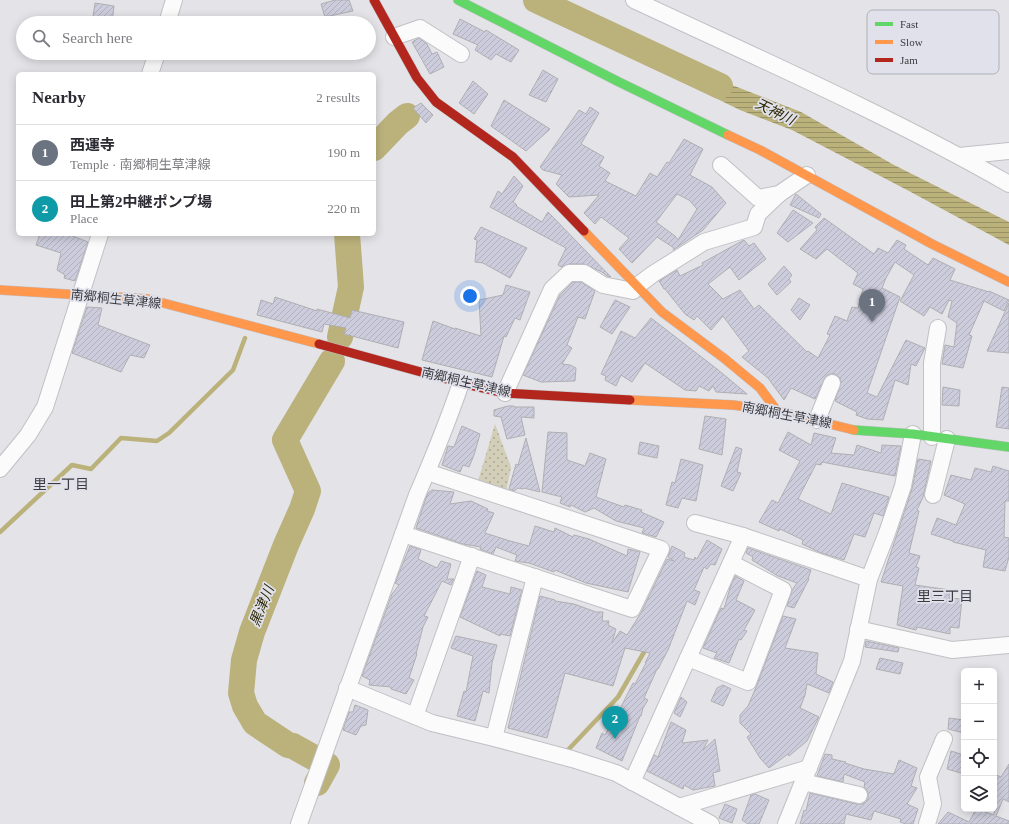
<!DOCTYPE html>
<meta charset="utf-8">
<style>
:root{--surface:#fff;--page:#f2f2f3;--text:#2b2b33;--muted:#7c7c81;--line:#e1e1e2;--accent:#d93025}
body{margin:0;font-family:"Times New Roman","Noto Sans JP",serif;background:var(--page);color:var(--text)}
.controls{position:absolute;right:12px;bottom:12px;display:grid;overflow:hidden;border-radius:6px;box-shadow:0 2px 10px #0003}
.controls button{width:36px;height:36px;display:grid;place-items:center;padding:0;border:0;border-bottom:1px solid var(--line);background:var(--surface);color:var(--text);font:20px sans-serif}
.you{position:absolute;left:470px;top:296px;width:14px;height:14px;margin:-10px;border:3px solid #fff;border-radius:50%;background:#1a73e8;box-shadow:0 0 0 6px #1a73e833}
.badge{display:grid;place-items:center;width:26px;height:26px;border-radius:50%;background:var(--accent);color:#fff;font-size:13px;font-weight:700}
.pin{position:absolute;translate:-50% -33px;filter:drop-shadow(0 1px 2px #0008)}
.pin::after{content:'';position:absolute;top:21px;width:14px;height:12px;background:inherit;clip-path:polygon(0 0,100% 0,50% 100%)}
.list{margin:0;padding:0;list-style:none}
h2{display:flex;justify-content:space-between;align-items:center;height:52px;margin:0;padding:0 16px;font-size:17px}
h2 small{font-size:13px;font-weight:400;color:var(--muted)}
.list li{display:grid;grid-template-columns:26px 1fr auto;gap:12px;align-items:center;box-sizing:border-box;height:56px;padding:0 16px;border-top:1px solid var(--line)}
.list b{display:block;font-size:15px;white-space:nowrap}
.list p{margin:0;font-size:13px;white-space:nowrap;color:var(--muted)}
.list em{font-size:13px;font-style:normal;color:var(--muted)}
.icon{flex:none;width:22px;height:22px;fill:none;stroke:currentColor;stroke-width:2;stroke-linecap:round;stroke-linejoin:round}
.map{position:relative;flex:none;width:1009px;height:824px;overflow:hidden}
.search{position:absolute;background:var(--surface);box-shadow:0 2px 10px #0003;left:16px;top:16px;width:360px;height:44px;display:flex;align-items:center;gap:10px;box-sizing:border-box;padding:0 14px;border-radius:22px;color:var(--muted);font-size:15px}
.panel{position:absolute;background:var(--surface);box-shadow:0 2px 10px #0003;left:16px;top:72px;width:360px;height:164px;border-radius:6px}
.map>svg:first-child{display:block}
</style>
<div class="map">
<svg width="1009" height="824" viewBox="0 0 1009 824">
<defs>
<pattern id="green-dots" width="8" height="8" patternUnits="userSpaceOnUse"><rect width="8" height="8" fill="#d2ceb7"/><path d="M2 2h.1M6 6h.1" fill="none" stroke="#aca896" stroke-width="1.8" stroke-linecap="round"/></pattern>
<pattern id="water-rules" width="6" height="5" patternUnits="userSpaceOnUse"><rect width="6" height="5" fill="#bab17b"/><path d="M0 2.5h6" fill="none" stroke="#989166"/></pattern>
<pattern id="building-hatch" width="6" height="6" patternUnits="userSpaceOnUse"><rect width="6" height="6" fill="#ccccdc"/><path d="M-1 1l2-2M0 6l6-6M5 7l2-2" fill="none" stroke="#b0b0be"/></pattern>
</defs>
<rect width="100%" height="100%" fill="#e3e3e8"/>
<!-- green -->
<polygon fill="url(#green-dots)" points="495,424 511,467 506,492 478,481"/>
<!-- water -->
<polygon fill="url(#water-rules)" points="540,0 558,0 599,24 652,59 737,87 801,112 894,165 950,193 1009,222 1009,245 909,191 792,130 740,110 623,53 570,24"/>
<g fill="none" stroke-linecap="round" stroke-linejoin="round">
<!-- stream -->
<g stroke="#bab17b" stroke-width="4.5">
<polyline points="0,532 72,465 91,469 121,438 157,441 169,433 233,370 245,338"/>
<polyline points="567,751 618,697 647,647"/>
</g>
<!-- river -->
<g stroke="#bab17b" stroke-width="26">
<polyline points="536,0 720,86"/>
<polyline points="374,148 398,123 407,116"/>
<polyline points="340,337 351,287 347,234"/>
<polyline points="317,783 327,765 293,746 288,745 255,723 245,706 241,693 244,660 252,632 286,545 302,509 308,491 285,440 332,361"/>
</g>
</g>
<!-- building -->
<g fill="url(#building-hatch)" stroke="#afafb3" fill-rule="evenodd">
<polygon points="335,0 349,0 353,11 325,17 321,4"/>
<polygon points="95,3 114,6 112,23 92,23"/>
<polygon points="460,19 485,32 486,30 519,50 511,62 496,54 491,60 475,50 478,45 453,34"/>
<polygon points="419,38 427,44 432,54 437,52 444,67 430,74 412,42"/>
<polygon points="543,70 558,79 546,102 529,95"/>
<polygon points="473,81 488,94 474,114 459,103"/>
<polygon points="504,100 550,129 526,151 491,126"/>
<polygon points="421,103 433,115 426,123 413,108"/>
<path d="M590 107 599 113 581 144 604 157 599 166 610 173 605 181 636 196 650 173 657 177 667 162 669 163 684 139 703 149 690 175 712 187 726 203 703 230 673 250 674 248 657 237 632 263 619 249 629 238 601 217 595 224 584 213 599 195 569 197 556 184 562 175 543 170 540 167 579 110 586 114ZM677 194 689 200 697 209 678 240 675 236 656 222Z"/>
<polygon points="514,176 523,186 513,202 517,205 516,206 542,222 548,212 549,213 611,277 607,276 602,272 584,264 569,264 561,267 558,265 566,248 490,207 498,191 502,194"/>
<polygon points="796,194 821,214 819,218 790,205"/>
<polygon points="793,210 813,223 788,242 777,233"/>
<polygon points="824,218 874,254 878,248 888,253 897,240 906,245 904,249 928,265 933,258 955,269 950,280 989,292 989,291 1009,300 1004,311 984,301 969,335 972,336 963,368 942,364 945,345 954,347 957,323 948,317 952,301 949,300 942,314 930,307 924,316 900,301 914,275 895,262 886,278 882,288 900,297 867,393 877,397 906,340 925,348 916,366 911,364 908,385 895,380 883,420 867,419 856,415 857,412 835,401 841,382 840,378 835,374 830,374 826,376 815,399 791,388 784,400 768,378 742,357 749,351 723,316 711,330 697,316 694,320 685,314 665,289 664,289 659,281 677,270 680,276 703,265 702,263 742,241 744,240 749,246 754,243 766,259 739,280 730,267 708,284 723,299 740,290 754,309 759,305 807,352 808,351 818,358 830,335 827,334 835,316 847,321 852,307 858,308 863,289 853,284 858,273 827,249 816,259 800,249 817,230 815,227"/>
<polygon points="481,227 527,248 510,278 483,263 475,262 477,240 474,239"/>
<polygon points="40,234 68,234 88,242 75,281 64,278 65,275 57,270 61,253 36,245"/>
<polygon points="784,266 792,275 789,279 791,282 777,295 768,284"/>
<polygon points="573,282 581,282 595,291 585,319 578,317 567,345 572,348 562,364 570,365 576,368 575,381 541,382 523,375 560,295"/>
<polygon points="506,285 530,292 520,320 515,318 506,337 504,336 492,377 422,360 433,321 455,329 455,328 481,336 479,300 503,295"/>
<polygon points="275,297 317,311 317,309 350,318 352,310 404,322 398,348 344,334 346,328 324,324 322,332 257,315 261,300 273,304"/>
<polygon points="799,298 810,305 800,320 791,310"/>
<polygon points="615,300 630,307 612,334 600,327"/>
<polygon points="1009,303 1009,353 987,351"/>
<polygon points="87,307 102,308 98,325 150,345 144,358 130,355 121,372 72,353"/>
<polygon points="651,318 717,369 747,394 716,392 713,386 709,391 699,386 696,391 685,390 645,363 632,382 621,375 616,386 605,380 606,376 601,374 621,331 635,338"/>
<polygon points="943,387 960,390 959,406 942,405"/>
<polygon points="1002,387 1009,388 1009,429 996,427"/>
<polygon points="508,406 514,406 514,407 534,407 534,418 521,417 525,435 507,439 501,417 494,416 494,410"/>
<polygon points="705,416 726,419 722,455 699,449"/>
<polygon points="462,426 480,434 474,455 469,467 463,465 460,472 442,465 448,446 454,447"/>
<polygon points="548,432 567,433 567,460 585,466 590,453 606,459 596,497 624,507 625,505 642,510 641,512 664,522 656,537 642,533 644,528 616,521 594,508 585,512 571,505 570,507 560,503 562,497 542,492"/>
<polygon points="788,432 811,445 814,433 836,438 831,453 854,455 857,445 881,453 882,445 901,446 895,476 822,462 821,465 816,464 798,499 831,514 842,483 889,497 883,516 874,513 865,537 854,534 844,560 819,552 802,544 803,540 780,529 779,531 759,522 772,500 778,503 800,461 779,450"/>
<polygon points="526,438 540,492 524,488 523,489 518,488 514,491 509,489 516,464 518,465"/>
<polygon points="640,442 659,446 657,458 638,454"/>
<polygon points="736,447 742,449 737,472 741,473 733,491 721,486"/>
<polygon points="681,459 703,465 696,501 682,498 678,508 666,505 672,482 675,483"/>
<polygon points="918,459 931,461 923,497 917,510 919,511 909,553 920,556 916,567 919,568 915,585 950,590 949,598 962,599 959,628 950,627 950,634 917,627 916,630 897,625 903,586 881,582 912,489"/>
<polygon points="993,466 1009,471 1009,501 1005,501 1004,537 1009,538 1009,557 1005,571 983,567 986,550 953,542 953,541 931,534 937,518 956,525 965,504 944,495 951,475 971,480 975,468 991,472"/>
<polygon points="432,490 454,492 450,504 471,501 488,509 487,511 494,513 485,533 510,541 529,546 535,526 554,532 555,528 573,537 574,535 589,539 627,556 628,549 640,552 628,592 586,583 555,570 554,572 529,563 515,561 517,555 496,547 493,554 480,549 481,547 463,544 416,528 426,498 428,493"/>
<polygon points="707,540 722,549 715,565 711,564 707,569 704,567 694,590 700,592 695,605 687,601 668,650 658,669 657,669 644,698 648,700 643,708 641,716 640,716 622,761 596,748 602,733 605,735 614,719 615,719 633,683 635,684 646,663 645,663 650,653 625,648 613,686 565,673 547,738 508,728 540,596 555,600 555,601 574,604 596,612 603,612 602,621 609,621 608,625 616,629 612,643 620,631 627,635 641,613 667,559 674,561 668,557 672,546 685,553 684,557 694,560 695,557 697,559"/>
<polygon points="410,546 421,550 418,559 437,568 441,561 451,564 447,579 454,579 451,585 442,581 424,616 428,617 423,627 416,654 417,654 409,678 414,680 406,694 391,689 391,687 369,685 370,680 362,676 392,594 399,585 395,583"/>
<polygon points="748,548 811,570 808,579 809,579 794,608 787,606 792,590 797,583 778,576 752,560 753,557 746,553"/>
<polygon points="477,571 486,575 482,587 510,594 511,587 522,590 510,636 500,634 500,636 460,617"/>
<polygon points="735,576 744,581 736,600 755,610 744,630 747,631 741,640 739,639 729,663 714,658 717,653 703,648 721,608 724,609 730,588"/>
<polygon points="783,616 796,619 785,648 818,653 816,674 833,682 829,693 807,684 805,695 800,708 819,717 807,741 789,756 788,754 769,768 760,758 747,737 751,734 740,723 740,715 748,706 757,685"/>
<polygon points="456,636 497,645 492,663 489,693 483,691 475,721 457,716 464,691 466,692 473,656 451,648"/>
<polygon points="866,641 899,648 898,652 865,647"/>
<polygon points="880,658 903,663 900,674 876,669"/>
<polygon points="723,685 731,689 723,706 711,701 717,688"/>
<polygon points="681,697 687,702 680,717 674,713"/>
<polygon points="355,705 368,710 366,725 361,726 356,735 343,730 349,712 353,712"/>
<polygon points="949,718 964,720 964,733 948,729"/>
<polygon points="671,722 686,730 682,743 708,740 703,750 715,739 720,771 713,773 715,786 693,790 684,785 683,789 647,771 654,755 658,757"/>
<polygon points="951,751 964,755 964,774 947,769"/>
<polygon points="825,754 832,755 832,759 846,762 845,763 864,769 894,774 899,760 917,768 911,786 917,788 907,804 918,809 913,824 906,824 900,822 901,819 874,811 871,820 846,814 844,824 800,824 804,810 806,811 810,793 857,804 862,804 866,802 868,798 868,792 864,787 865,782 844,774 843,782 817,776"/>
<polygon points="1009,764 1009,802 1003,799 996,816 1009,821 1009,824 938,824 948,812 969,822 976,809 994,815 994,774 1001,777"/>
<polygon points="755,794 769,800 759,824 748,824 742,820 751,795"/>
<polygon points="725,804 737,809 732,823 719,818"/>
</g>
<g fill="none" stroke-linecap="round" stroke-linejoin="round">
<!-- street casing -->
<g stroke="#c0c0c5" stroke-width="18">
<g id="street">
<path d="M634 0C760 59 888 115 1009 184"/>
<polyline points="167,23 174,0"/>
<polyline points="394,37 420,28 461,54"/>
<polyline points="150,74 157,53"/>
<polyline points="959,156 1009,151"/>
<polyline points="721,165 758,198 779,194"/>
<polyline points="505,393 552,289 569,273 584,273 603,285 633,291 637,286 653,274 704,242 754,227 758,214 779,194 807,175"/>
<polyline points="817,420 832,383"/>
<polyline points="932,437 932,363 938,328"/>
<polyline points="0,469 28,435 45,407 100,234"/>
<polyline points="933,495 947,439"/>
<polyline points="403,534 632,609 661,549 427,472"/>
<polyline points="743,536 869,579"/>
<polyline points="858,629 952,650 1009,645"/>
<polyline points="688,658 748,682 783,590 731,563"/>
<polyline points="347,688 432,723 494,738 572,759 616,773 711,824"/>
<polyline points="415,716 472,556"/>
<polyline points="494,738 535,577"/>
<polyline points="632,782 743,536 695,523"/>
<polyline points="803,782 859,795"/>
<polyline points="679,807 809,768"/>
<path d="M299 824 417 495C433 458 448 421 461 383"/>
<polyline points="786,824 852,661 869,579 887,533 903,486 913,434"/>
<polyline points="927,824 933,804 928,777 944,739"/>
</g>
</g>
<!-- fast casing -->
<g stroke="#c0c0c5" stroke-width="10">
<g id="fast">
<polyline points="458,0 619,82 728,135"/>
<polyline points="854,430 913,434 1009,447"/>
</g>
</g>
<!-- slow casing -->
<g stroke="#c0c0c5" stroke-width="10">
<g id="slow">
<polyline points="728,135 760,150 932,244 1009,282"/>
<polyline points="584,231 662,312 725,359 760,388 777,411"/>
<polyline points="0,290 148,299 319,344"/>
<polyline points="630,400 733,405 777,411 854,430"/>
</g>
</g>
<!-- jam casing -->
<g stroke="#c0c0c5" stroke-width="10">
<g id="jam">
<polyline points="374,0 417,78 436,102 513,157 584,231"/>
<polyline points="319,344 461,383 505,393 630,400"/>
</g>
</g>
<!-- street -->
<use href="#street" stroke="#fbfbfc" stroke-width="16"/>
<!-- fast -->
<use href="#fast" stroke="#63d668" stroke-width="9"/>
<!-- slow -->
<use href="#slow" stroke="#ff974d" stroke-width="9"/>
<!-- jam -->
<use href="#jam" stroke="#b3261e" stroke-width="9"/>
</g>
<g text-anchor="middle" dominant-baseline="central" stroke-width="3.5" stroke-linejoin="round" paint-order="stroke">
<!-- street labels -->
<g font-size="13" fill="#3c3c40" stroke="#e0e1eb">
<text transform="translate(116 299) rotate(6)">南郷桐生草津線</text>
<text transform="translate(466 382) rotate(13)">南郷桐生草津線</text>
<text transform="translate(787 415) rotate(11)">南郷桐生草津線</text>
</g>
<!-- water labels -->
<g font-size="14" font-style="italic" fill="#2f2a06" stroke="#e0e1eb">
<text transform="translate(775 112) rotate(26)">天神川</text>
<text transform="translate(262 606) rotate(-68)">黒津川</text>
</g>
<!-- neighbourhood labels -->
<g font-size="14" fill="#3c3c40" stroke="#e0e1eb">
<text x="61" y="484">里一丁目</text>
<text x="945" y="596">里三丁目</text>
</g>
</g>
<!-- legend -->
<rect x="867" y="10" width="132" height="64" rx="6" fill="#e0e1eb" stroke="#afb0b8" stroke-width="1"/>
<rect x="875" y="22" width="18" height="4" fill="#63d668"/>
<rect x="875" y="40" width="18" height="4" fill="#ff974d"/>
<rect x="875" y="58" width="18" height="4" fill="#b3261e"/>
<g font-size="11" fill="#3c3c40">
<text x="900" y="28">Fast</text>
<text x="900" y="46">Slow</text>
<text x="900" y="64">Jam</text>
</g>
</svg>
<div class="controls">
<button>+</button>
<button>−</button>
<button><svg class="icon" aria-label="locate" viewBox="0 0 24 24"><circle cx="12" cy="12" r="6"/><path d="M12 2v4M12 18v4M2 12h4M18 12h4"/></svg></button>
<button><svg class="icon" aria-label="layers" viewBox="0 0 24 24"><path d="M12 4l9 5-9 5-9-5zM3 14l9 5 9-5"/></svg></button>
</div>
<div class="you"></div>
<div class="pin badge" style="left:872px;top:322px;background:#6b7280">1</div>
<div class="pin badge" style="left:615px;top:739px;background:#0f9aa8">2</div>
<div class="search"><svg class="icon" aria-label="search" viewBox="0 0 24 24"><circle cx="10" cy="10" r="6"/><path d="M15 15l6 6"/></svg>Search here</div>
<section class="panel">
<h2>Nearby<small>2 results</small></h2>
<ul class="list">
<li><span class="badge" style="background:#6b7280">1</span><div><b>西運寺</b><p>Temple · 南郷桐生草津線</p></div><em>190 m</em></li>
<li><span class="badge" style="background:#0f9aa8">2</span><div><b>田上第2中継ポンプ場</b><p>Place</p></div><em>220 m</em></li>
</ul>
</section>
</div>
